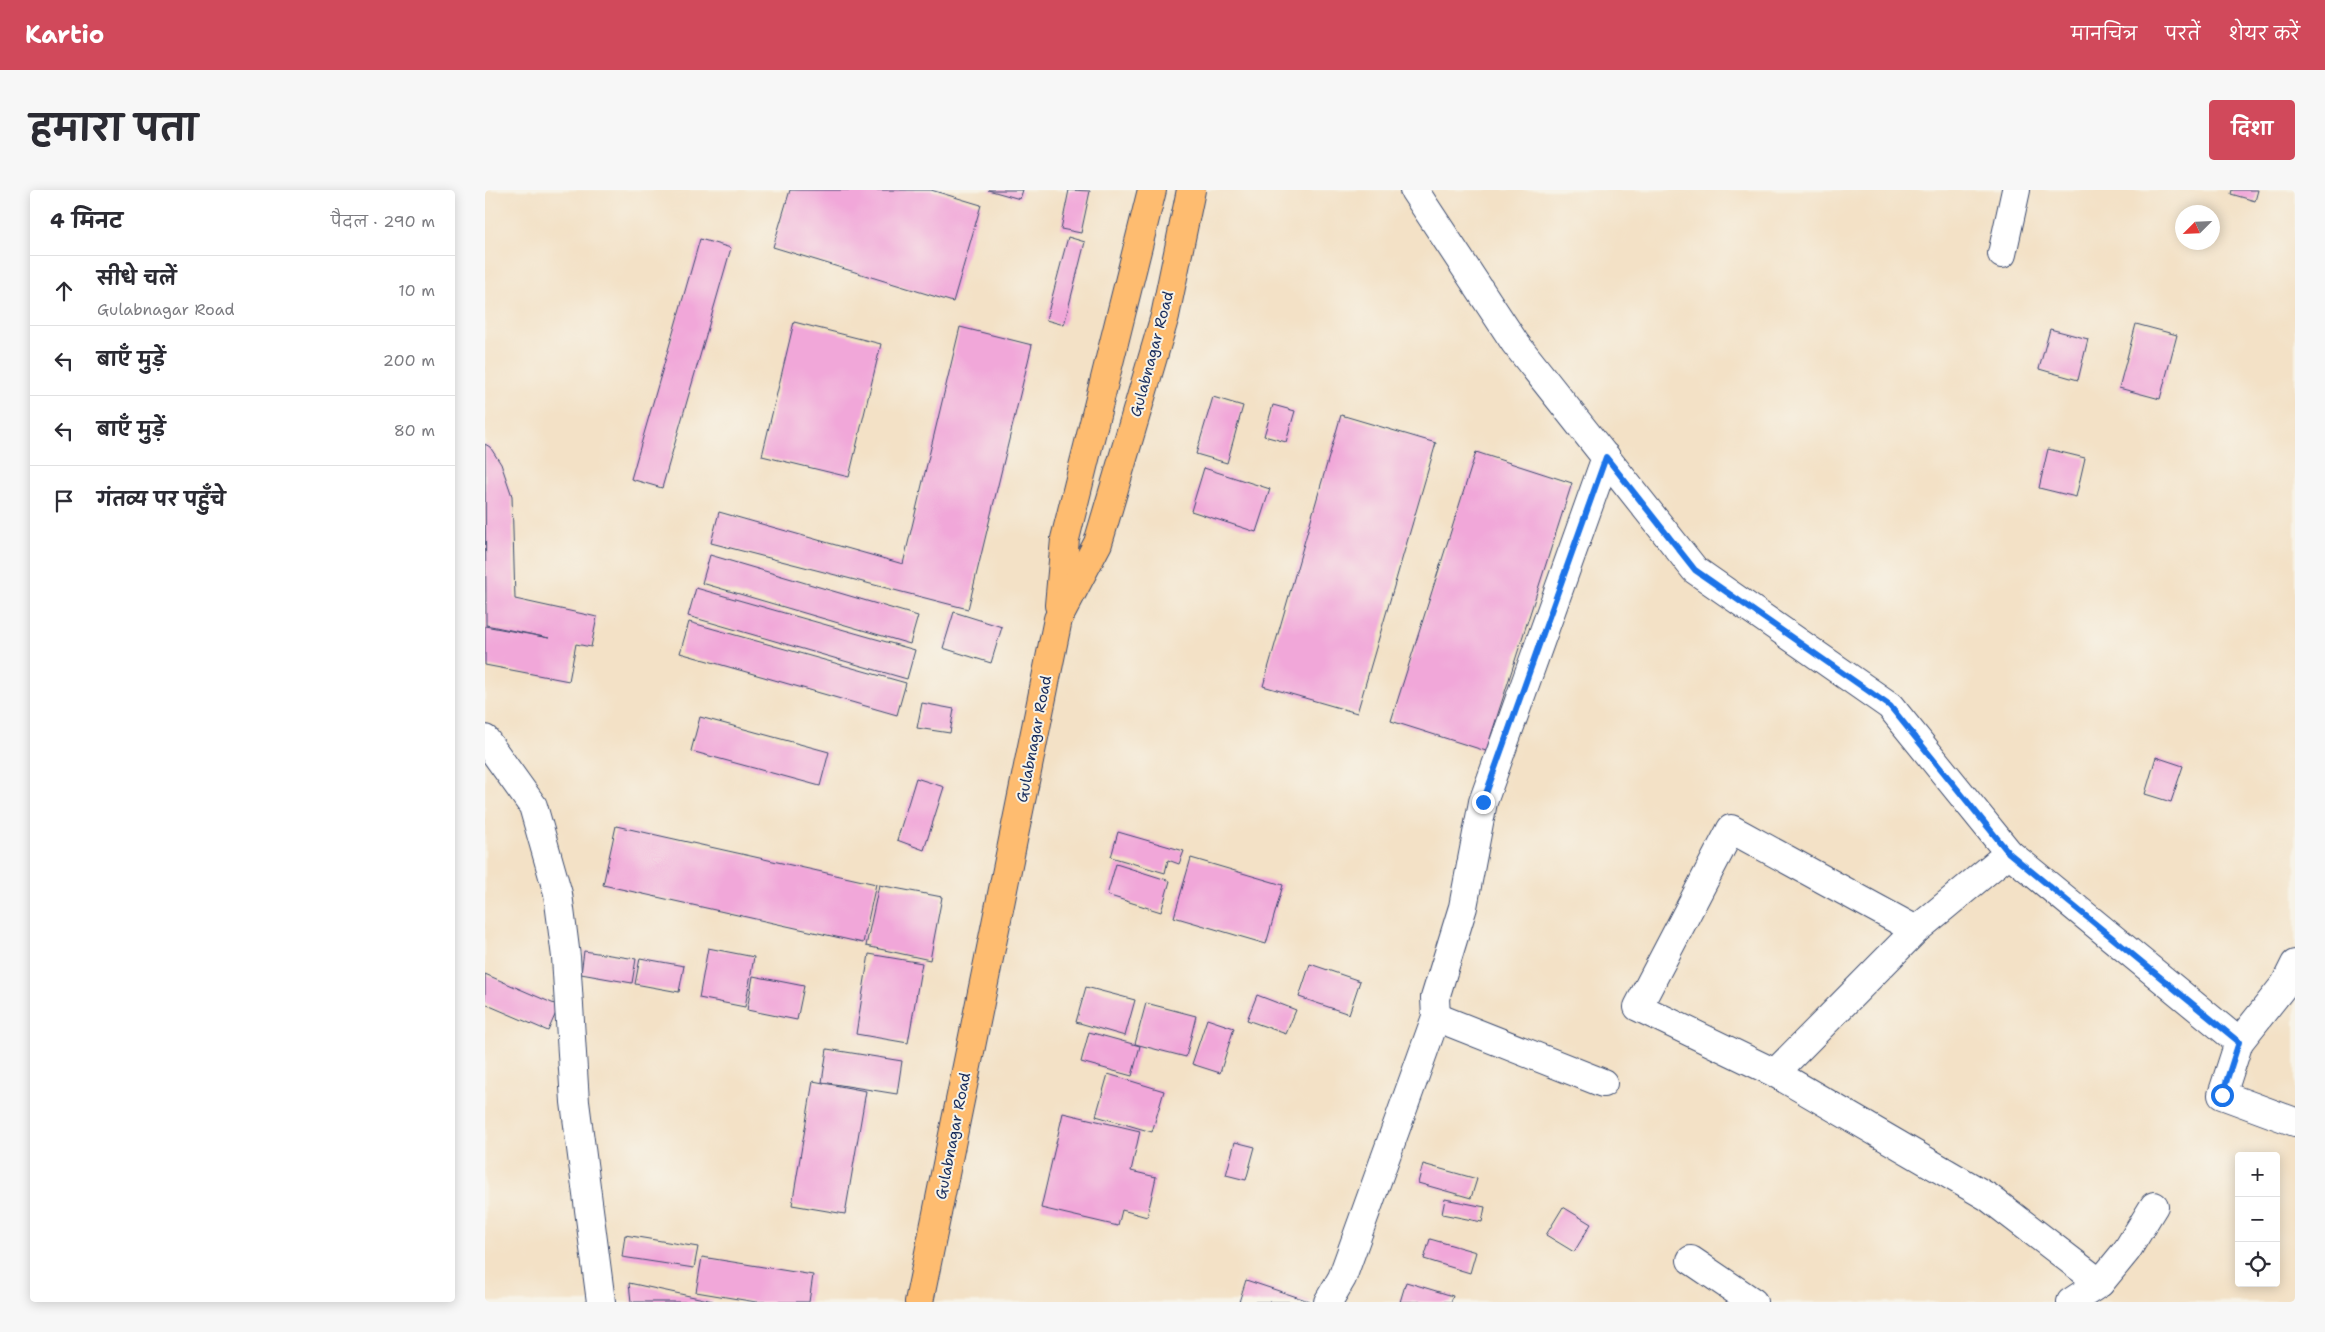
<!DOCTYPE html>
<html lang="hi">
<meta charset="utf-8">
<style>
:root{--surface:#fff;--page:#f7f7f7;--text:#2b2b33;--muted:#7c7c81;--line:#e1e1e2;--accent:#d1495b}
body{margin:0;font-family:"Shantell Sans","Playpen Sans Deva",sans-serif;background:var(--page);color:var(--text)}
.controls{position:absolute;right:15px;bottom:15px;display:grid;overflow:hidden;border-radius:5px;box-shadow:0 2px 12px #0003}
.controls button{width:45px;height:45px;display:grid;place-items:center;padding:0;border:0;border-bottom:1px solid var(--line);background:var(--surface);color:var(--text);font:25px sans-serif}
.compass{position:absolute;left:1690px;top:15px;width:45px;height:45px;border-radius:50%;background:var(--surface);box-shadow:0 2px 12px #0003;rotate:246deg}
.stop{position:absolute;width:15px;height:15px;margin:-11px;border:4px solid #1a73e8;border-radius:50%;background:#fff}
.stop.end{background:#1a73e8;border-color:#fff;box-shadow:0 1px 5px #0008}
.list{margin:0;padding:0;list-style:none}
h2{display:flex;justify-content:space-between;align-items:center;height:65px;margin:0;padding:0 20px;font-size:21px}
h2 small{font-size:16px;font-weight:400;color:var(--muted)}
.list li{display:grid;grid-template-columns:32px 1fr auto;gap:15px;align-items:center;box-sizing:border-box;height:70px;padding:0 20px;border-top:1px solid var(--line)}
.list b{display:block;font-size:19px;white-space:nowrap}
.list p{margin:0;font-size:16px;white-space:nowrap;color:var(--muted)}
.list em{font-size:16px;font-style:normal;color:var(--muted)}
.icon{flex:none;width:28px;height:28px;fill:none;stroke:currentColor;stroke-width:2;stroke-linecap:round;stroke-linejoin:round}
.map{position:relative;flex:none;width:1810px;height:1112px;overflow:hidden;border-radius:5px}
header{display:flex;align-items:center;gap:30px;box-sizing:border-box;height:70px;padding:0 25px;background:var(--accent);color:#fff}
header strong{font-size:24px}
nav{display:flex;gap:28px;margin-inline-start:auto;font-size:18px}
.intro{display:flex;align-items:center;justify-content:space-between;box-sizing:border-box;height:120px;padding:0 30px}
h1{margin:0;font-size:35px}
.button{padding:12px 22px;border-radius:5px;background:var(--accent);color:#fff;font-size:18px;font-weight:700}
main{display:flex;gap:30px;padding:0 30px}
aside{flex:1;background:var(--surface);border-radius:5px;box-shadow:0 2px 12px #0003}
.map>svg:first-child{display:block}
</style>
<header>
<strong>Kartio</strong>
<nav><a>मानचित्र</a><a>परतें</a><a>शेयर करें</a></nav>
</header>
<div class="intro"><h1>हमारा पता</h1><a class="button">दिशा</a></div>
<main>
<aside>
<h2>4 मिनट<small>पैदल · 290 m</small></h2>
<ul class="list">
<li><svg class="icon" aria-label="ahead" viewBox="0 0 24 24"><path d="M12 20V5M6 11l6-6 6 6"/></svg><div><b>सीधे चलें</b><p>Gulabnagar Road</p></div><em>10 m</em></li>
<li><svg class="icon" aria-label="left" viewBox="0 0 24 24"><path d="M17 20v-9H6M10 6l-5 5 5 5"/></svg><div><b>बाएँ मुड़ें</b></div><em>200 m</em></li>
<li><svg class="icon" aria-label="left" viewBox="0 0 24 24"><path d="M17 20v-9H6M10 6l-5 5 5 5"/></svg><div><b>बाएँ मुड़ें</b></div><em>80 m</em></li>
<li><svg class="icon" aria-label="arrive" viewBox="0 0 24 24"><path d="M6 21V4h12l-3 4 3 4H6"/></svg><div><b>गंतव्य पर पहुँचे</b></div></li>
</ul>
</aside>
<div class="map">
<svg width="1810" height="1112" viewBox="0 0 1810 1112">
<rect width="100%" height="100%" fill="#f7f3e8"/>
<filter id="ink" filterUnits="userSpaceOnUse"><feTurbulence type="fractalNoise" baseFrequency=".02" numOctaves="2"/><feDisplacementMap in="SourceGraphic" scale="10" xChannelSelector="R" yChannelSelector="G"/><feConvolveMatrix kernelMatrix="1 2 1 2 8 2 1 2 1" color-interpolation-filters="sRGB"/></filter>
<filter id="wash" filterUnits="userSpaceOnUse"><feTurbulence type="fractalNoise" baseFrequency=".0096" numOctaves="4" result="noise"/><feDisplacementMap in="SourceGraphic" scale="20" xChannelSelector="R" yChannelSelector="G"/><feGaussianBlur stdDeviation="1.12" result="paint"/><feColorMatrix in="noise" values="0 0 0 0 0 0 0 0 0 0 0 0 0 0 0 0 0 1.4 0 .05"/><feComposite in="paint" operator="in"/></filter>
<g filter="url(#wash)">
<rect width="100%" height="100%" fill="#f3e1c6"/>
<g id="blocks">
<!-- building -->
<g fill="#f1a7d9">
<polygon points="305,0 446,0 496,15 468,112 288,57"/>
<polygon points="503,0 538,0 535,9"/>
<polygon points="584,0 605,1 596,43 576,39"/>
<polygon points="1747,0 1773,0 1770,11 1746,4"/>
<polygon points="583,47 600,52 579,135 561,130"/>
<polygon points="215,49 246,58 177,298 146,289"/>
<polygon points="309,132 396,154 364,287 277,266"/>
<polygon points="1651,134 1692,145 1675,209 1634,198"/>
<polygon points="475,137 547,155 483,419 226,353 234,322 418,374"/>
<polygon points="1565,139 1603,149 1593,190 1554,179"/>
<polygon points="728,207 758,216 742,273 711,264"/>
<polygon points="788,215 810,221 801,252 779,246"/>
<polygon points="856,225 951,253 872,523 778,496"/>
<polygon points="0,254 5,257 16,274 27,306 30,409 112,427 106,457 91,454 84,491 0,475 0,436 64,448 1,435"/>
<polygon points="1563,259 1600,268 1591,307 1554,298"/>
<polygon points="991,262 1087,293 1001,561 906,531"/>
<polygon points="719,278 785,299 771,342 706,321"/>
<polygon points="225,365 433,426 425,454 217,393"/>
<polygon points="211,398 430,460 422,489 203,426"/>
<polygon points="469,422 517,437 506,473 458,458"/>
<polygon points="204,432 421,493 412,525 195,463"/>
<polygon points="437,513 469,519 465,543 432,538"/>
<polygon points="215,527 344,562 335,596 206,561"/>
<polygon points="1671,567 1698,576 1686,612 1660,604"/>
<polygon points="431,588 459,597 439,660 412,650"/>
<polygon points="131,636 391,694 378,753 118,695"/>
<polygon points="633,642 699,661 694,674 683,670 680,683 626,667"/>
<polygon points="706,668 798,695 781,754 689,727"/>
<polygon points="631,674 685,691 676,722 622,705"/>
<polygon points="394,695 457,707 445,770 381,756"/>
<polygon points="223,758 269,767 260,817 214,808"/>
<polygon points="99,761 151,769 147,793 96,784"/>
<polygon points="384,764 437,773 423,853 371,844"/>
<polygon points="155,768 199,776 194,802 150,794"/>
<polygon points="825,774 875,791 864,824 814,807"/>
<polygon points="0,784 74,816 63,841 0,814"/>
<polygon points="268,786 319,796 312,830 262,820"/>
<polygon points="601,797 650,810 640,846 591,832"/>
<polygon points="772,805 811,820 801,844 762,830"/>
<polygon points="661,813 711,826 701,867 650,854"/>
<polygon points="722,829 749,838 735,883 707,874"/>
<polygon points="604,842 655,856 647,886 596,872"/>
<polygon points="342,859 417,871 412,904 337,892"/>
<polygon points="623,884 679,901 667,942 611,926"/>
<polygon points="328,891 381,901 360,1024 307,1015"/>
<polygon points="578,923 655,941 646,981 671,987 662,1027 637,1020 633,1036 556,1018"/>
<polygon points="750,952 770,957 761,990 741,985"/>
<polygon points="938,974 992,989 986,1008 933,993"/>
<polygon points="960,1009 1000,1017 997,1032 957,1024"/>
<polygon points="1078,1017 1106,1034 1089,1062 1061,1045"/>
<polygon points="140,1045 213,1057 209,1078 137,1067"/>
<polygon points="945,1049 991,1062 985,1083 939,1069"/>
<polygon points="217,1067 328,1085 324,1112 271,1112 211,1102"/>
<polygon points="761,1090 827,1112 754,1112"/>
<polygon points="921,1092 968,1106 966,1112 915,1112"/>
<polygon points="144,1093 228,1111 228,1112 146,1112"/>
</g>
</g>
</g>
<g filter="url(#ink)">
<use href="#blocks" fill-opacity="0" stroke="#3b4a6e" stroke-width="1"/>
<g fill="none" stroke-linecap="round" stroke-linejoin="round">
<!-- minor casing -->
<g stroke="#3b4a6e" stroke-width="30">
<g id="minor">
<polyline points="929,0 1030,153 1210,380 1405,516 1524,663 1431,740"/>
<polyline points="1517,64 1531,0"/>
<polyline points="0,549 48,616 73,704 81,767 90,912 116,1112"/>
<polyline points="1524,663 1754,852"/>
<polyline points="1810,774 1800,794 1754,852 1737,905 1810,932"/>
<polyline points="951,827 1118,893"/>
<polyline points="1290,883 1431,740 1246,639 1153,817 1290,883 1503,1007 1615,1093 1586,1112"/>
<polyline points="1206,1070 1268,1112"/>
<polyline points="1615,1093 1642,1060 1669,1016"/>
<polyline points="843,1112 857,1088 951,827 950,808 978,717 998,612 1121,267"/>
</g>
</g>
<!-- major casing -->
<g stroke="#3b4a6e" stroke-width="30">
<g id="major">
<polyline points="574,415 580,349 667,0"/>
<polyline points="434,1112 573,429 613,353 680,126 706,0"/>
</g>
</g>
<!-- minor -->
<use href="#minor" stroke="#fff" stroke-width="28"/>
<!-- major -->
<use href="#major" stroke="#febc70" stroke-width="28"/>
</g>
</g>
<g fill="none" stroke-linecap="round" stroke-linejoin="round" filter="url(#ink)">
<!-- route -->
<polyline stroke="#1a73e8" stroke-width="6" points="998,612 1121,267 1210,380 1405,516 1524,663 1754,852 1737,905"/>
</g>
<g text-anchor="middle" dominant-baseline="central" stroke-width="4" stroke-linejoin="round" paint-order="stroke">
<!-- street labels -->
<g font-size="15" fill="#1b2f5e" stroke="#f7f3e8">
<text transform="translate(667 164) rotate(-75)">Gulabnagar Road</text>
<text transform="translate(549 549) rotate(-79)">Gulabnagar Road</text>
<text transform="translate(468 946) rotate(-79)">Gulabnagar Road</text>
</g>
</g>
</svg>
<div class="controls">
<button>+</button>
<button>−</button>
<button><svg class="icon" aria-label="locate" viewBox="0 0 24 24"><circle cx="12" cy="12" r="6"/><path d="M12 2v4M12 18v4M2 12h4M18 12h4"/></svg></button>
</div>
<svg class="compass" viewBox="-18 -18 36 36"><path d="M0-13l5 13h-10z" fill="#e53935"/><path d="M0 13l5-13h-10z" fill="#7c7c81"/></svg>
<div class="stop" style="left:1737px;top:905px"></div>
<div class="stop end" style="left:998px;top:612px"></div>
</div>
</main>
